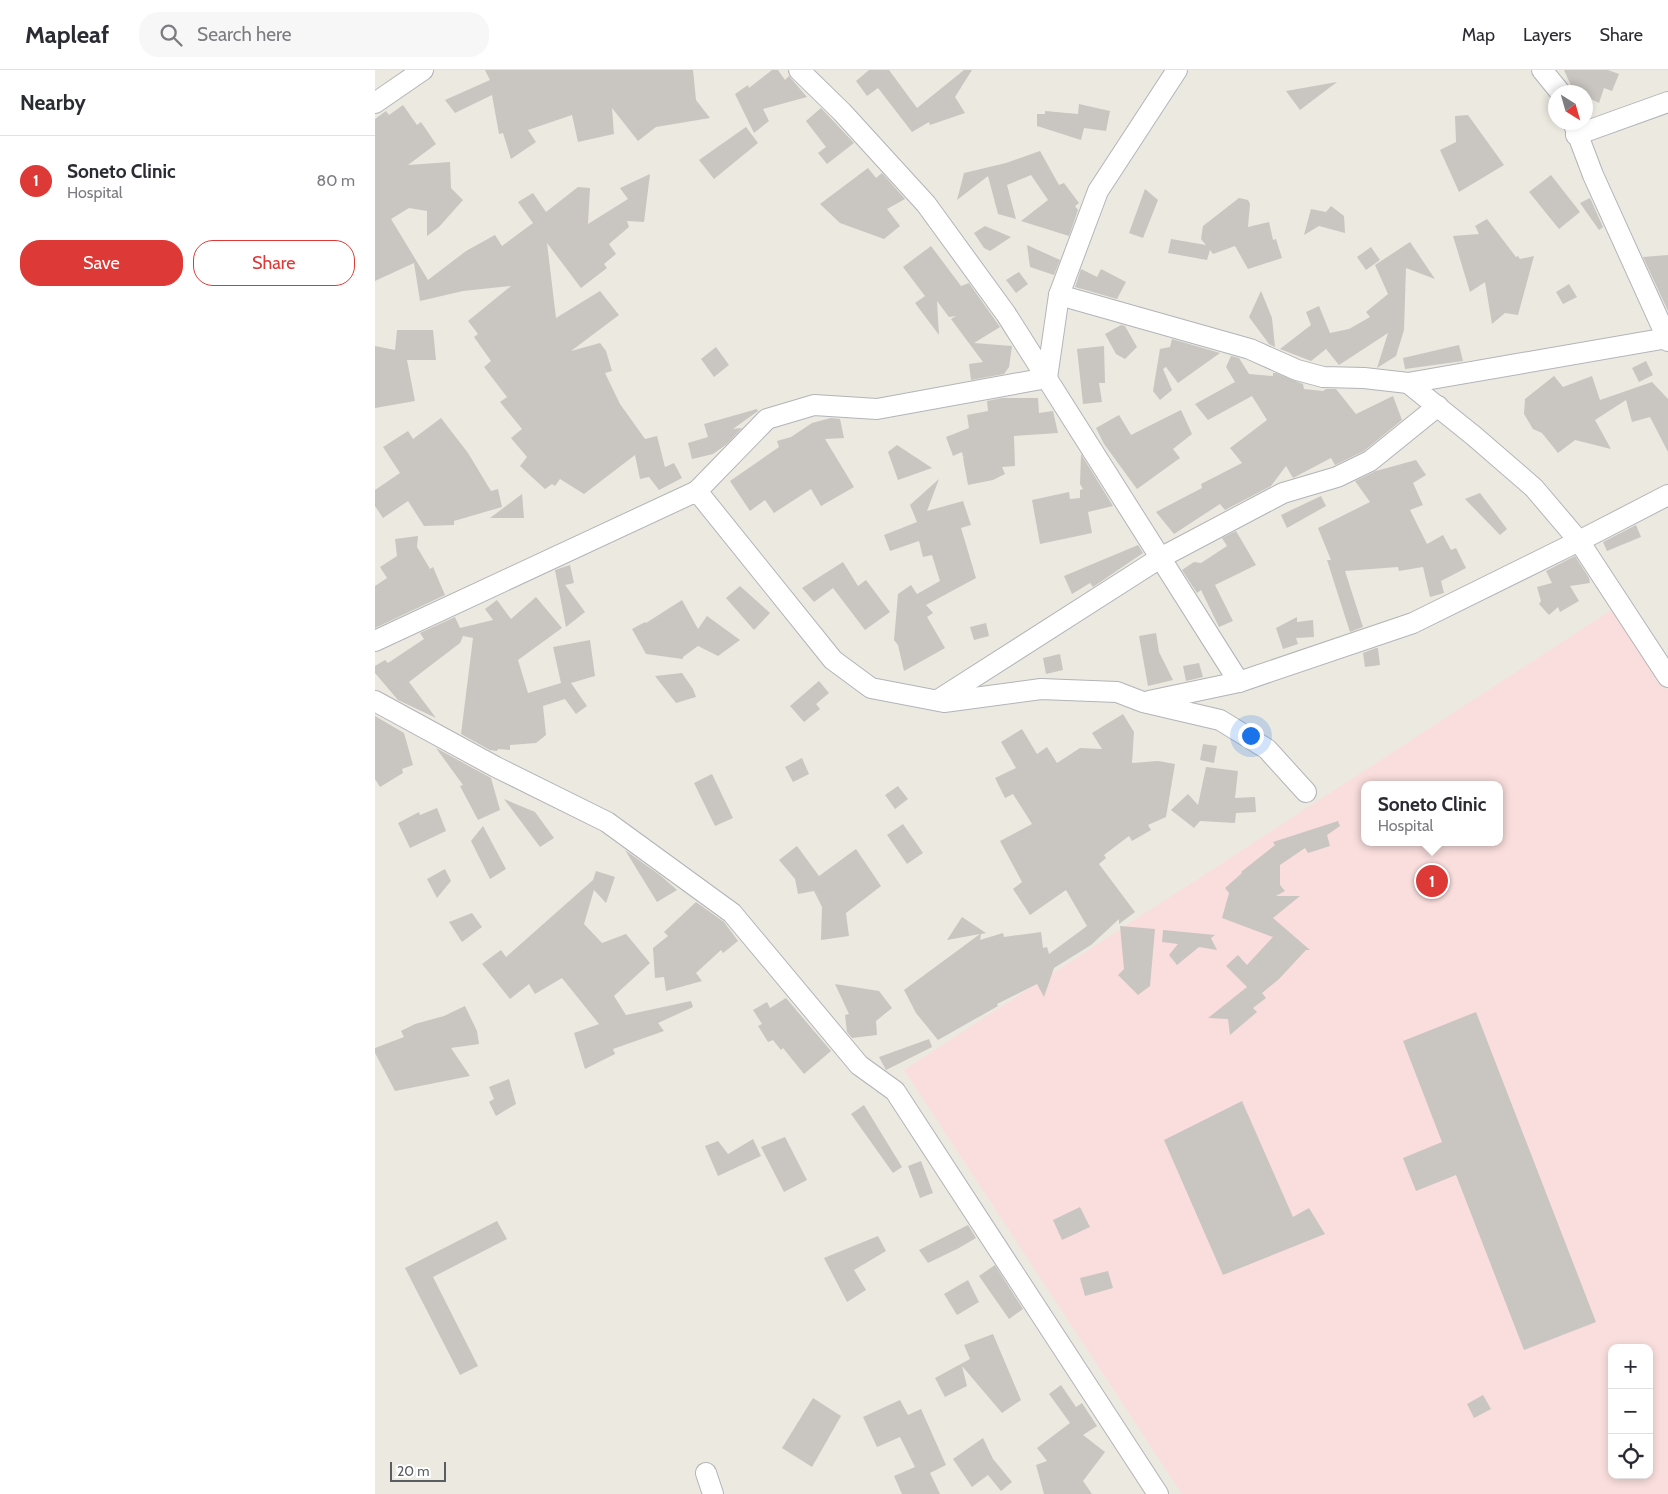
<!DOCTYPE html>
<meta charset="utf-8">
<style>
:root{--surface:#fff;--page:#f7f7f7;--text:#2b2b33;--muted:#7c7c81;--line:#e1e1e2;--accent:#dd3936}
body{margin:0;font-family:Cabin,sans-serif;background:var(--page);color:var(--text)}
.controls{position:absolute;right:15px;bottom:15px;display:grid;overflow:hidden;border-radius:10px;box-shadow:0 2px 8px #0003}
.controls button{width:45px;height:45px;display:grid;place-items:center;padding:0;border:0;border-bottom:1px solid var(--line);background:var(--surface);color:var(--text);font:25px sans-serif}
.compass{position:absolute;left:1173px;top:15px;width:45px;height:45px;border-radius:50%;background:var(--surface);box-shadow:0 2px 8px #0003;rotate:143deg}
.scale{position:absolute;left:15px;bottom:12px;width:56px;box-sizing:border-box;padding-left:5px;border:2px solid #5a5d61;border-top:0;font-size:14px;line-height:18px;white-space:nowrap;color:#5a5d61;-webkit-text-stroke:4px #fff;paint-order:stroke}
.you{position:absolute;left:875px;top:665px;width:18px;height:18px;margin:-12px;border:4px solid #fff;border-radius:50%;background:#1a73e8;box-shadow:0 0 0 8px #1a73e833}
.badge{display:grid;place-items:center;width:32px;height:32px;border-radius:50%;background:var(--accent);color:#fff;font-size:16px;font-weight:700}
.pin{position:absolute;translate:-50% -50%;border:2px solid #fff;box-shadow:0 1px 5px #0006}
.popup{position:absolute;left:986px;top:711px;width:142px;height:65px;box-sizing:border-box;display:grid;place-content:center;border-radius:10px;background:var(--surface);filter:drop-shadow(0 1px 4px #0005);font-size:16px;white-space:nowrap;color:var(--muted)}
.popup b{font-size:19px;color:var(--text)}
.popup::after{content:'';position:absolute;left:50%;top:100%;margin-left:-10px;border:10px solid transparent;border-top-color:var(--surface)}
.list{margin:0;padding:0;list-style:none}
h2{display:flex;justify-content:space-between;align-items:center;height:65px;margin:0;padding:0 20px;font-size:21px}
h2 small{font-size:16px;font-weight:400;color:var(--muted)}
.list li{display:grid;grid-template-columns:32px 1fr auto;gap:15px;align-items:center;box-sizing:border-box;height:90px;padding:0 20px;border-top:1px solid var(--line)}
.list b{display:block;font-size:19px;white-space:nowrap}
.list p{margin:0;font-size:16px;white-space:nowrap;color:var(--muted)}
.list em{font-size:16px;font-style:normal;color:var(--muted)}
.actions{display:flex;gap:10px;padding:15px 20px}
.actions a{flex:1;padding:11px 0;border:1px solid var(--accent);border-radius:20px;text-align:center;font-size:18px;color:var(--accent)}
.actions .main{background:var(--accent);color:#fff}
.icon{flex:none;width:28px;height:28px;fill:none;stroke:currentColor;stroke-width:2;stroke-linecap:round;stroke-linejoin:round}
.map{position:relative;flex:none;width:1293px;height:1424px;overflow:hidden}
header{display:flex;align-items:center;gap:30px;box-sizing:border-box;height:70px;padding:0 25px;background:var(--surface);border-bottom:1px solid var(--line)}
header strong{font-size:24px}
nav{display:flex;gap:28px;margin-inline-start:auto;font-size:18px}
.search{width:350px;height:45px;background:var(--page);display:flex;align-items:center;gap:12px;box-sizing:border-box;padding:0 18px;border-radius:20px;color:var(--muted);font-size:19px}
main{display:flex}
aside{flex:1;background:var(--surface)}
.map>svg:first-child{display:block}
</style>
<header>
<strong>Mapleaf</strong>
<div class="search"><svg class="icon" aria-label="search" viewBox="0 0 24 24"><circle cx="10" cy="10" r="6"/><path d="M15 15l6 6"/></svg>Search here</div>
<nav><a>Map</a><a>Layers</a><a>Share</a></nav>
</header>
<main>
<aside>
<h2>Nearby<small></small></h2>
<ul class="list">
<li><span class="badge">1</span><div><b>Soneto Clinic</b><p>Hospital</p></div><em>80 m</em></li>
</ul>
<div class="actions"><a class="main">Save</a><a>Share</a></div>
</aside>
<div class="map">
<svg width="1293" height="1424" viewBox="0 0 1293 1424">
<rect width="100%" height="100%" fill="#ece9e1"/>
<!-- medical -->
<path fill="#f9dedd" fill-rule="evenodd" d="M1241 537 1293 621V1424H807L529 1000ZM990 715H1124V772H990ZM1237 1278H1274V1405H1237Z"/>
<!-- building -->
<g fill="#c9c5c0">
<polygon points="110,0 318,0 321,30 335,48 281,57 263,71 237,38 239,64 203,72 197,45 153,60 161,72 136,89 128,63 124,64 117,25 80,43 70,30 115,10"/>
<polygon points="397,0 403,0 410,10 414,6 432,27 388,39 394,51 379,63 360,24 373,15 374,18"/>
<polygon points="494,0 514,0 542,38 589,0 597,0 580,27 590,43 555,55 554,52 537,62 503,18 492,26 481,11"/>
<polygon points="1189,0 1233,0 1244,4 1237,21 1229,18 1224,33 1210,26 1210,22 1198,20"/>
<polygon points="962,12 925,40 911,21"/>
<polygon points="704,34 735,41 731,61 709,58 706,70 662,56 662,44 670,44 670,41 703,44"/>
<polygon points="28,35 42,55 46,52 61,74 33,95 75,92 76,118 88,130 64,157 52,166 52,141 34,138 16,149 53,210 91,181 120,165 127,176 158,153 143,132 158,123 171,142 203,117 215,118 213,154 253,129 245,118 275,104 269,152 252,151 254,157 234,174 241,184 229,194 232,198 206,218 172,173 181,248 225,221 244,245 196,281 225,273 231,281 237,301 230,303 245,334 270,369 282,366 290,397 299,393 307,408 284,420 274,407 265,409 260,385 209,424 185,409 180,416 177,414 170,419 145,396 152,387 136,368 147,359 125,332 132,327 109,297 116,291 99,267 103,264 93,251 136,216 88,221 45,231 39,193 0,211 0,49 11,41 14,45"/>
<polygon points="446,38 479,73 452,94 443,83 451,77 431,51"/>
<polygon points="1093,45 1129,95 1084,122 1065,80 1081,72 1080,46"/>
<polygon points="371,57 383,73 339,109 324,90"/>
<polygon points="665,81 684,115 689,113 704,133 700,136 703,140 694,166 646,151 673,130 656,105 632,115 641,149 623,144 613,106 582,130 589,103 631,93"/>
<polygon points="493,98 501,108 507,103 530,129 512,139 525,156 509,169 465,153 445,134"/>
<polygon points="1176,105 1205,142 1184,159 1154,122"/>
<polygon points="770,119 783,130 768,168 754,163"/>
<polygon points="864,128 873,130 875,134 873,157 894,152 898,170 901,169 907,188 873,199 860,176 838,184 835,180 832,190 793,183 796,169 831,175 826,169 828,156"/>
<polygon points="1215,128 1228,157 1224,160 1205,133"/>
<polygon points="956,136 969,146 970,163 944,156 929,165 936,139 951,142"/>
<polygon points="1112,149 1141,187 1143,186 1145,189 1159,186 1143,245 1130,243 1117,254 1110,212 1095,222 1078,166 1104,164 1100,156"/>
<polygon points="610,156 636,167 615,181 609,178 599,163"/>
<polygon points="1035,172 1060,209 1031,198 1029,260 1021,286 1002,298 1013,263 964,295 951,279 936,291 905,279 936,255 931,242 944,236 955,263 974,259 995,247 991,242 1013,224 1000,195"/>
<polygon points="652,175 685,190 679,205 655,197"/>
<polygon points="556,176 586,216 594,213 625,257 599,273 637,276 634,297 629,304 596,310 594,294 608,292 576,249 581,246 574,247 562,231 564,265 540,233 550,226 528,197"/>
<polygon points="996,177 1005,190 991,200 982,187"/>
<polygon points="1293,185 1293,241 1268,187"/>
<polygon points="706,199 722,207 726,199 751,212 742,229 700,217"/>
<polygon points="644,202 653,214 641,223 631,210"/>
<polygon points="1194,214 1202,227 1188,234 1181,222"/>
<polygon points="886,221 897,248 900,277 894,274 874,247"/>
<polygon points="746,255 750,256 762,277 750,289 741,284 730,264"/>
<polygon points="22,260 58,260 61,290 32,290 40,331 0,338 0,276 20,280"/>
<polygon points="797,269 845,283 803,313 791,297 788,299 797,320 785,330 778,321 785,279 795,277"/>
<polygon points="1084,275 1088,291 1030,299 1028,288"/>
<polygon points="729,276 730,313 724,313 727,332 708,334 702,279"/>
<polygon points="341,277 354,295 339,307 326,289"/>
<polygon points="856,286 864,288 874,304 898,306 898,303 901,303 928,314 929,319 948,321 951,319 961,319 981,344 1018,326 1027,350 989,381 960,395 956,388 918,408 911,396 896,416 850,440 845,434 799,464 781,442 827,418 826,414 867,393 855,378 892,350 877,326 833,350 820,334 860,312 851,297"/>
<polygon points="1271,291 1278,305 1264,312 1257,298"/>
<polygon points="1179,306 1188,317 1217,306 1225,330 1277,312 1293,329 1293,382 1275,347 1257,352 1251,330 1220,350 1236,379 1200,370 1183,383 1167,363 1158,359 1149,344 1150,329"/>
<polygon points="627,328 663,328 664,343 678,341 683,363 639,366 640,396 627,397 630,404 618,410 593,415 588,388 590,386 588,387 587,382 578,386 571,367 594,358 592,345 613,341 612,331"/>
<polygon points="382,339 383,341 358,359 367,358 352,374 338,384 317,389 313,373 333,367 329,354"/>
<polygon points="806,340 817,364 798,379 805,388 762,419 729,374 721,358 744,345 756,365"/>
<polygon points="66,348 93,383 116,421 123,419 127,437 79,451 79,455 49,456 33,431 8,448 0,436 0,420 25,403 8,377 33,361 38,369"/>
<polygon points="456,348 465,349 469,368 450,369 479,417 446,436 436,419 399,443 390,430 375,441 355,411 404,377 402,371 416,367 437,353"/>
<polygon points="522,375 557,398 523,410 513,382"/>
<polygon points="706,384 738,436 713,442 717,463 665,474 657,430 694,422 695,429 705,428 705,420 708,419 705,414"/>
<polygon points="1041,390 1051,405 1038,413 1048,435 1035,440 1052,474 1068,465 1076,480 1081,478 1091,498 1066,511 1069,523 1055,527 1048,497 1024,501 1023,497 970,501 988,557 975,562 952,490 956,490 943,458 995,432 980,411 1001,401"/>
<polygon points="564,409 552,441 588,431 596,455 586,458 601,508 551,535 558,543 552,547 570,578 529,601 523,575 519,570 523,524 536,515 542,524 565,511 557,485 548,487 544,471 515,481 509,465 542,452 535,435"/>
<polygon points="1105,423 1132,459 1125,465 1090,429"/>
<polygon points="147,424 149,448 115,448"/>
<polygon points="946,426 951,436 912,458 906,445"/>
<polygon points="1261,455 1266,467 1232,481 1228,472"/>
<polygon points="861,461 881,495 840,515 858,551 844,557 826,520 822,523 807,500 819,492 826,493 852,476 847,468"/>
<polygon points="43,466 42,477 55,499 58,497 70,525 0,558 0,516 12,508 5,497 22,486 20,469"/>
<polygon points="763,475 768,483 718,517 715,513 697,524 689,506"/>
<polygon points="1200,486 1214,508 1215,513 1195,516 1204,531 1185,542 1183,537 1174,545 1164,534 1166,531 1162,517 1177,513 1171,501"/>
<polygon points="468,492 483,516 491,510 515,542 490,560 458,518 439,532 427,518"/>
<polygon points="195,495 199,513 190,515 210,542 191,557 180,500"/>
<polygon points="365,516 395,543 379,560 351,528"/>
<polygon points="161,527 187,558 143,590 153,623 186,613 178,577 215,570 220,606 196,613 212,636 201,644 190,629 168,636 171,665 161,673 135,675 135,680 123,679 122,681 115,680 86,664 98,568 88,566 85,573 34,612 61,648 23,630 0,603 0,596 10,590 13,593 49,569 45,563 80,547 85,558 118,550 110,539 122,530 136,549"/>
<polygon points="307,530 323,559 332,546 365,570 343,586 323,576 308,587 308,589 271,584 257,559 270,552 271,553"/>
<polygon points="922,547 922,552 938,550 939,567 921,568 923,574 908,579 901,558"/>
<polygon points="611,553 614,566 599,570 595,557"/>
<polygon points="781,563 784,582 798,610 773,616 764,566"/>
<polygon points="1001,578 1003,578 1005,595 990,597 988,583"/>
<polygon points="685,584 688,600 671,604 668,588"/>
<polygon points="824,593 828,607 811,611 808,596"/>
<polygon points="307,603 318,619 321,627 301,633 280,606"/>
<polygon points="444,611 454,623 441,634 445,639 429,652 415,636"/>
<polygon points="748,644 759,662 757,693 783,691 800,694 791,747 773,755 776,760 757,771 754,766 729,785 731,788 724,794 760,842 744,854 744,849 716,875 679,898 669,927 662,914 622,934 623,936 563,970 541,943 529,920 605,864 572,870 587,847 611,863 606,864 605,870 628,863 629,867 666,862 668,878 672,877 674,884 712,856 691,820 655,845 638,819 647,812 625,771 657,754 638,724 630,728 620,708 641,698 626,672 647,659 662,684 672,677 682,693 705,678 727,679 717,663"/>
<polygon points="0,646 29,663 38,695 27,699 28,703 5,717 0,709"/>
<polygon points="828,674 842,676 839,693 825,690"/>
<polygon points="61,678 116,708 125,740 103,750 85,716 88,715"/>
<polygon points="427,688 434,704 418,712 410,697"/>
<polygon points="831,697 863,701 860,728 880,727 881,742 861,743 860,753 825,751 819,758 796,740 813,724 823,735"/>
<polygon points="337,704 358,748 340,756 319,713"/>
<polygon points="523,716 533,729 520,739 510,725"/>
<polygon points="129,729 160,742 179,768 165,777"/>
<polygon points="62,738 71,761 35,778 23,753 44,742 45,745"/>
<polygon points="963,751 965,756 952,765 955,776 933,783 930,778 905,795 905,815 910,821 901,826 925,826 898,848 935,880 931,880 904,909 887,923 891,928 878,938 882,942 855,965 853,949 833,948 872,917 851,896 863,885 872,895 898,867 847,848 854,823 850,818 867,803 866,802 900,775 898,772"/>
<polygon points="528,754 548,783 532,794 512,765"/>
<polygon points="108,756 131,799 115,809 96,771"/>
<polygon points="422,776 444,806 481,779 506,816 471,843 474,866 446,870 447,837 439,821 423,824 420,809 404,790"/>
<polygon points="250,780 286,806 302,820 282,832"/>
<polygon points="70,799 76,811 62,828 52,809"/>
<polygon points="221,801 240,807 231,833 219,820 209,854 227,873 251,864 275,893 239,926 251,945 316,931 318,937 283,953 289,961 238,979 240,984 210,999 199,963 224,954 187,908 160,924 154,914 135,929 107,894 126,880 131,887 218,810"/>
<polygon points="321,832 349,852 363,871 348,883 346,880 321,903 327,911 291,921 289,907 280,908 278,878 293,866 289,862"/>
<polygon points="97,843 107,857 87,872 74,852"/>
<polygon points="745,856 780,859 775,916 763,925 743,905 749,899"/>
<polygon points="788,860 840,865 836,868 842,880 824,877 802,895 794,885 803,874 787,872"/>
<polygon points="460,914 504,921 517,938 501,951 502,965 477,968 472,962 470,945 474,944"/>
<polygon points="411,928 456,981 429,1004 408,978 406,980 398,970 393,972 383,956 387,954 378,940 392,932 395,938"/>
<polygon points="90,936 102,961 104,974 76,978 95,1006 20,1021 0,983 0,978 29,967 26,961 40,954 69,946"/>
<polygon points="1101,942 1221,1252 1149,1280 1081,1105 1041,1121 1028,1088 1067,1072 1028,971"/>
<polygon points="554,969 557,977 511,1000 504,987"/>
<polygon points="134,1009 141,1034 121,1046 114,1032 119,1029 114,1017"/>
<polygon points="867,1031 918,1147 934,1138 950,1164 848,1205 789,1070"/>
<polygon points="489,1035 527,1097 518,1103 476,1044"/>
<polygon points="410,1067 432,1110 409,1122 386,1077"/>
<polygon points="378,1069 386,1086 343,1106 330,1076 343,1071 353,1084"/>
<polygon points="546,1091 558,1123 545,1128 533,1096"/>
<polygon points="705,1137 715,1157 687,1170 678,1150"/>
<polygon points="122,1151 132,1169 58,1207 103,1296 85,1305 30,1198"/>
<polygon points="593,1155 601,1168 584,1178 553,1193 544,1180"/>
<polygon points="503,1166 511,1181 479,1200 491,1220 472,1232 449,1188"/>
<polygon points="620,1195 648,1239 634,1249 604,1206"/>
<polygon points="733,1201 738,1218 710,1226 705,1208"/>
<polygon points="593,1210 604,1232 582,1245 569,1224"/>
<polygon points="618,1264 646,1330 627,1343 587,1296 592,1316 570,1327 560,1308 595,1289 589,1275"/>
<polygon points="686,1315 701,1337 707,1333 722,1356 708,1365 730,1382 708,1411 717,1424 669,1424 661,1395 672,1391 662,1378 695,1353 674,1324"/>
<polygon points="1108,1325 1116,1339 1099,1348 1092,1334"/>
<polygon points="438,1328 466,1346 437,1397 407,1378"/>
<polygon points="525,1330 533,1345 546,1339 571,1395 555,1403 565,1424 527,1424 519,1406 540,1397 525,1367 502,1377 488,1347"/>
<polygon points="608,1368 618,1389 637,1412 626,1421 613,1405 597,1417 578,1389"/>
</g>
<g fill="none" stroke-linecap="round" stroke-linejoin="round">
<!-- minor casing -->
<g stroke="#b2b4b8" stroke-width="22">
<g id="minor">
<polyline points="424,0 467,42 551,134 631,244 864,612"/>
<polyline points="1167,0 1185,22"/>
<polyline points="0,33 48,0"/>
<polyline points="1198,52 1218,105 1292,268"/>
<polyline points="1201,65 1293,32"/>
<polyline points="684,225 875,279 922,300 948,307 989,308 1033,313"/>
<polyline points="322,421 392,349 439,335 502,339 672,308 684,225 723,121 802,0"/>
<polyline points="1293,425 1204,471 1293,607"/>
<polyline points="0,571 322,421 458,590 496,618 569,632 666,619 742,622 768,632 845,650 892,679 931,722"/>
<polyline points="563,630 785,488 908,423 962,407 995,391 1063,336"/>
<polyline points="0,631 121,697 232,752 357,843 484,995 520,1021 783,1424"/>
<polyline points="774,631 864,612 1038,553 1204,471 1159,418 1099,366 1033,313 1292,268 1293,271"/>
<polyline points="331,1403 338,1424"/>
</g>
</g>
<!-- minor -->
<use href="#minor" stroke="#fff" stroke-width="20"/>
</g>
</svg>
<div class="controls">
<button>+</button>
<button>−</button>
<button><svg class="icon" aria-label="locate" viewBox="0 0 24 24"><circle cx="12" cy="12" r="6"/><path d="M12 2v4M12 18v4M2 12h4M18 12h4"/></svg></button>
</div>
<svg class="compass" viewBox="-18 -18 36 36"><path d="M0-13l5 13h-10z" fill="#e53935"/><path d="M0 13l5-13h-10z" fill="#7c7c81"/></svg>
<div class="scale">20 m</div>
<div class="you"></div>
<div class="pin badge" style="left:1057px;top:811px">1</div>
<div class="popup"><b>Soneto Clinic</b>Hospital</div>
</div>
</main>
